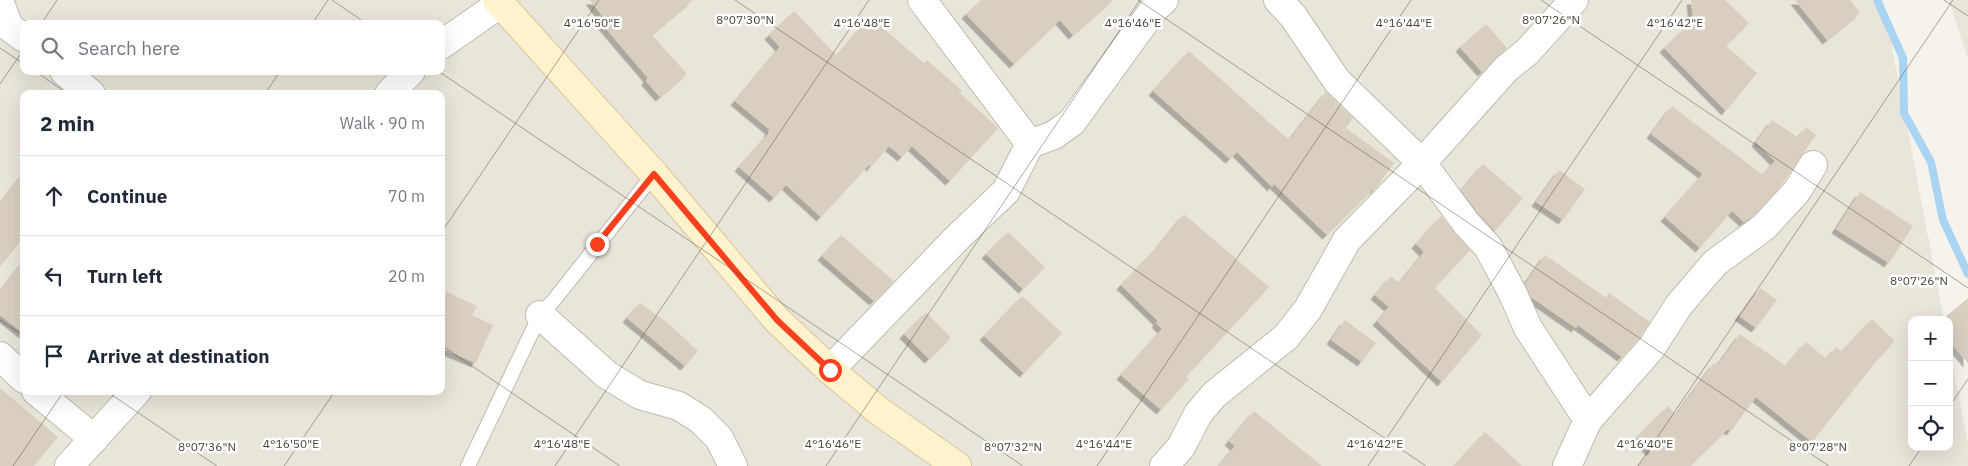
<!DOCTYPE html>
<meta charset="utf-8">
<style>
:root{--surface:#fff;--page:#f6f6f7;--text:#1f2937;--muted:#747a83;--line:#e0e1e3}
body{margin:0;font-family:"IBM Plex Sans",sans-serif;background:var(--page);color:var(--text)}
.controls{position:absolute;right:15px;bottom:15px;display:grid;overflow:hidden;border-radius:10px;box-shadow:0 5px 20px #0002}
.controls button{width:45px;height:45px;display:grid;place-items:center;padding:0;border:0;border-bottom:1px solid var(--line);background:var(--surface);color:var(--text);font:25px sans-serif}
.stop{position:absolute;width:15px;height:15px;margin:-11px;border:4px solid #fc3f1d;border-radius:50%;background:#fff}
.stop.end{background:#fc3f1d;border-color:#fff;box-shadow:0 1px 5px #0008}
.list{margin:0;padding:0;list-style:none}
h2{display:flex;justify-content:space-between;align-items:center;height:65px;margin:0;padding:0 20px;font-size:21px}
h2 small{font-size:16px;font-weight:400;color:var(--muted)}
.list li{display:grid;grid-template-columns:32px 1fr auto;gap:15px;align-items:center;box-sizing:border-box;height:80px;padding:0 20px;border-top:1px solid var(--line)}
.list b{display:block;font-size:19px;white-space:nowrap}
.list em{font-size:16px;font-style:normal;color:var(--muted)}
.icon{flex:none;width:28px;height:28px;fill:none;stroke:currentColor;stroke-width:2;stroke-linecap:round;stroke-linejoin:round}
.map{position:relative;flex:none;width:1968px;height:466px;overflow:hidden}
.search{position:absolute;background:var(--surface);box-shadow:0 5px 20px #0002;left:20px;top:20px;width:425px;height:55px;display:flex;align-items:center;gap:12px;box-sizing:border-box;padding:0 18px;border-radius:10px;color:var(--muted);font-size:19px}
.panel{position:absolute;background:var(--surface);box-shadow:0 5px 20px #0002;left:20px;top:90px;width:425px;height:305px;border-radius:10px}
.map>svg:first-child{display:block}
</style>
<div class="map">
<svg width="1968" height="466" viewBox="0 0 1968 466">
<defs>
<filter id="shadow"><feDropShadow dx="-4.5" dy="4.5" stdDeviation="0" flood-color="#0004"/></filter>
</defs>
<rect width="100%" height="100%" fill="#f6f3ec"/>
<!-- residential -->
<g fill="#eae5da" fill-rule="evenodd">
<path d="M0 0H1883L1944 320H1912V447H1949V345L1968 443V466H0ZM24 24H441V71H24ZM24 94H441V391H24Z"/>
<polygon points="1949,0 1968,0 1968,60"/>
</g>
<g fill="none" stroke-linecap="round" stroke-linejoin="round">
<!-- stream -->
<polyline stroke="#a9d4f2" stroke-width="8" points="1877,0 1903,58 1904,113 1931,162 1943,220 1968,274"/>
</g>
<!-- building -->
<g fill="#d8cfc1" filter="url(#shadow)">
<polygon points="590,0 693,0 652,35 687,74 660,97 646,81 648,78 602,24 606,21"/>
<polygon points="981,0 1113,0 1073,35 1060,20 1014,64 966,14"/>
<polygon points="1691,0 1725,0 1749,23 1726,46 1757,73 1726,111 1664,48 1693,20"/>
<polygon points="1795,0 1850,0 1860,13 1827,40"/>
<polygon points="794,11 837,56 870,17 924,63 927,60 962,91 960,93 998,128 950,181 912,146 902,157 889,146 871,167 869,165 821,217 786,185 774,198 739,167 769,133 768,132 770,130 735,101 780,47 769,35"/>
<polygon points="1486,24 1507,48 1482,72 1460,47"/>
<polygon points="1189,51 1289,140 1326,92 1353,118 1346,128 1394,163 1376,188 1373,189 1327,235 1274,184 1272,187 1237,152 1230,159 1153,91"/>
<polygon points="1672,106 1763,175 1775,161 1756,142 1772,120 1797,137 1806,127 1816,135 1779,188 1754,215 1744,222 1732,211 1700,248 1665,217 1703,174 1651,134"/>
<polygon points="1483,164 1523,198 1495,231 1478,213 1461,190"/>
<polygon points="1559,170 1585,189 1563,220 1536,202"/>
<polygon points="24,173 24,237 0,267 0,203"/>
<polygon points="1860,192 1913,226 1889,263 1836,229"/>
<polygon points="1184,214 1269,287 1186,377 1189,379 1161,410 1121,375 1162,329 1156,323 1158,321 1121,285 1160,244"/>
<polygon points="1441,216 1470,250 1435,288 1482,335 1442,382 1377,321 1389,307 1375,295 1391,276 1399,283 1424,252 1416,244"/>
<polygon points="1008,232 1045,267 1023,289 986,254"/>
<polygon points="841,235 894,281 874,301 822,256"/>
<polygon points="1545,255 1606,298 1609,293 1650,322 1639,338 1622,357 1578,325 1576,328 1531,297 1525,284"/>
<polygon points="24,261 24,334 0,315 0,291"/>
<polygon points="1760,288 1777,300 1756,328 1739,316"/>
<polygon points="447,292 477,306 472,315 493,325 476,363 441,348 441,305"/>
<polygon points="1022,296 1062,333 1024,373 984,336"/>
<polygon points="1968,298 1968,363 1949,341 1949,314"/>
<polygon points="640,303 669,324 698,351 685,366 627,318"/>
<polygon points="926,312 951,338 929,359 904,334"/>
<polygon points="1872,319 1895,341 1878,359 1812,442 1756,397 1731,431 1728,429 1690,466 1637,466 1651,452 1637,437 1668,406 1676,415 1714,363 1717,366 1740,334 1786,366 1806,342 1827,359 1836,347 1842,351"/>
<polygon points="1345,320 1376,343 1362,362 1331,340"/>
<polygon points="0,388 58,437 34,466 0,466"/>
<polygon points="1254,411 1322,466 1219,466 1235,446 1229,441"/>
<polygon points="1485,432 1522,466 1454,466"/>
</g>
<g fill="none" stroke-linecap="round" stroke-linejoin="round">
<!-- service casing -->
<g stroke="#c2bbae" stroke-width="16">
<polyline id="service" points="468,466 540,315 554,300 654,174"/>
</g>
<!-- minor casing -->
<g stroke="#c2bbae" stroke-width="30">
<g id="minor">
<polyline points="922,0 1030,144"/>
<polyline points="1278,0 1293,16 1337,81 1422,163 1466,223 1488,247 1513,294 1528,328 1588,420"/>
<polyline points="0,3 9,27 24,38"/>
<polyline points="441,45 501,3"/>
<polyline points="64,71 91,94"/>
<polyline points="389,94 411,71"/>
<polyline points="540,315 607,375 640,395 679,406 701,420 719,438 733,466"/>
<polyline points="0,356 24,379"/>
<polyline points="830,370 957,238 1006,191 1030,144 1054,135 1072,122 1154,9 1164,0"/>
<polyline points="36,391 94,439"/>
<polyline points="69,466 137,391"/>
<polyline points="1164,466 1181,447 1198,414 1214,395 1286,337 1308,309 1347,240 1422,163 1506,69 1527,52 1574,0"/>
<polyline points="1567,466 1588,420 1652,347 1679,305 1715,263 1764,227 1797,191 1813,165"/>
</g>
</g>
<!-- secondary casing -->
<g stroke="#d6c79b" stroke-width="30">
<polyline id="secondary" points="497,0 654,174 777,320 830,370 879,411 957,466"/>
</g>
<!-- service -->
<use href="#service" stroke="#fff" stroke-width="14"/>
<!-- minor -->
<use href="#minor" stroke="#fff" stroke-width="28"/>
<!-- secondary -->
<use href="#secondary" stroke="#fff3cd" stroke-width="28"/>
</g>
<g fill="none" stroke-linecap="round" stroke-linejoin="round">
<!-- route -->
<polyline stroke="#fc3f1d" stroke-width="6" points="597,244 654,174 777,320 830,370"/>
</g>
<!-- ticks -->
<path fill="none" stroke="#4b4439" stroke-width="1" stroke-opacity="0.45" d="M332 0 367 24M735 0 1426 466M1138 0 1829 466M1541 0 1968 288M1944 0 1968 16M41 24 57 0M312 24 328 0M0 48 24 64M35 71 68 94M438 71 1023 466M0 84 24 49M265 94 280 71M441 233 599 0M0 320 24 336M441 345 620 466M106 391 217 466M1949 407 1968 379M13 466 64 391M284 466 335 391M555 466 869 0M826 466 1140 0M1097 466 1411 0M1368 466 1682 0M1638 466 1953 0M1909 466 1922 447"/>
<g font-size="12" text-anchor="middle" fill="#4b4439" stroke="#fff" stroke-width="5" stroke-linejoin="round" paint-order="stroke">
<text x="745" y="24">8°07'30"N</text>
<text x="1551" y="24">8°07'26"N</text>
<text x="592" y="27">4°16'50"E</text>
<text x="862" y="27">4°16'48"E</text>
<text x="1133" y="27">4°16'46"E</text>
<text x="1404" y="27">4°16'44"E</text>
<text x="1675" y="27">4°16'42"E</text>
<text x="1919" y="285">8°07'26"N</text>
<text x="291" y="448">4°16'50"E</text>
<text x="562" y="448">4°16'48"E</text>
<text x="833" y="448">4°16'46"E</text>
<text x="1104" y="448">4°16'44"E</text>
<text x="1375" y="448">4°16'42"E</text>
<text x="1645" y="448">4°16'40"E</text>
<text x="207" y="451">8°07'36"N</text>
<text x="1013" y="451">8°07'32"N</text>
<text x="1818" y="451">8°07'28"N</text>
</g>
</svg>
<div class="controls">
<button>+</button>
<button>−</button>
<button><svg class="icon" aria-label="locate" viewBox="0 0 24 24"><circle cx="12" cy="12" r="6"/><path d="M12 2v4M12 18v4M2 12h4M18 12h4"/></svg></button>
</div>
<div class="stop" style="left:830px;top:370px"></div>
<div class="stop end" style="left:597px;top:244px"></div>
<div class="search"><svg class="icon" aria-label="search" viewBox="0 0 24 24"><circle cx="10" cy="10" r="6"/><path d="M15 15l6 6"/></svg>Search here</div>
<section class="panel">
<h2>2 min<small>Walk · 90 m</small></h2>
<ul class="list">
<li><svg class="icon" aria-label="ahead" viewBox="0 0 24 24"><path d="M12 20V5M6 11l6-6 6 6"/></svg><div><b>Continue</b></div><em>70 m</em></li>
<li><svg class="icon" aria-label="left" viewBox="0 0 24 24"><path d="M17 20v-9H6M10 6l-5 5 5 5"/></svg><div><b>Turn left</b></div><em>20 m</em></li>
<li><svg class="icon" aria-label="arrive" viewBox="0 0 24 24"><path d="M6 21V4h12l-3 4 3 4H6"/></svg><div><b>Arrive at destination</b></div></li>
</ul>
</section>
</div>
